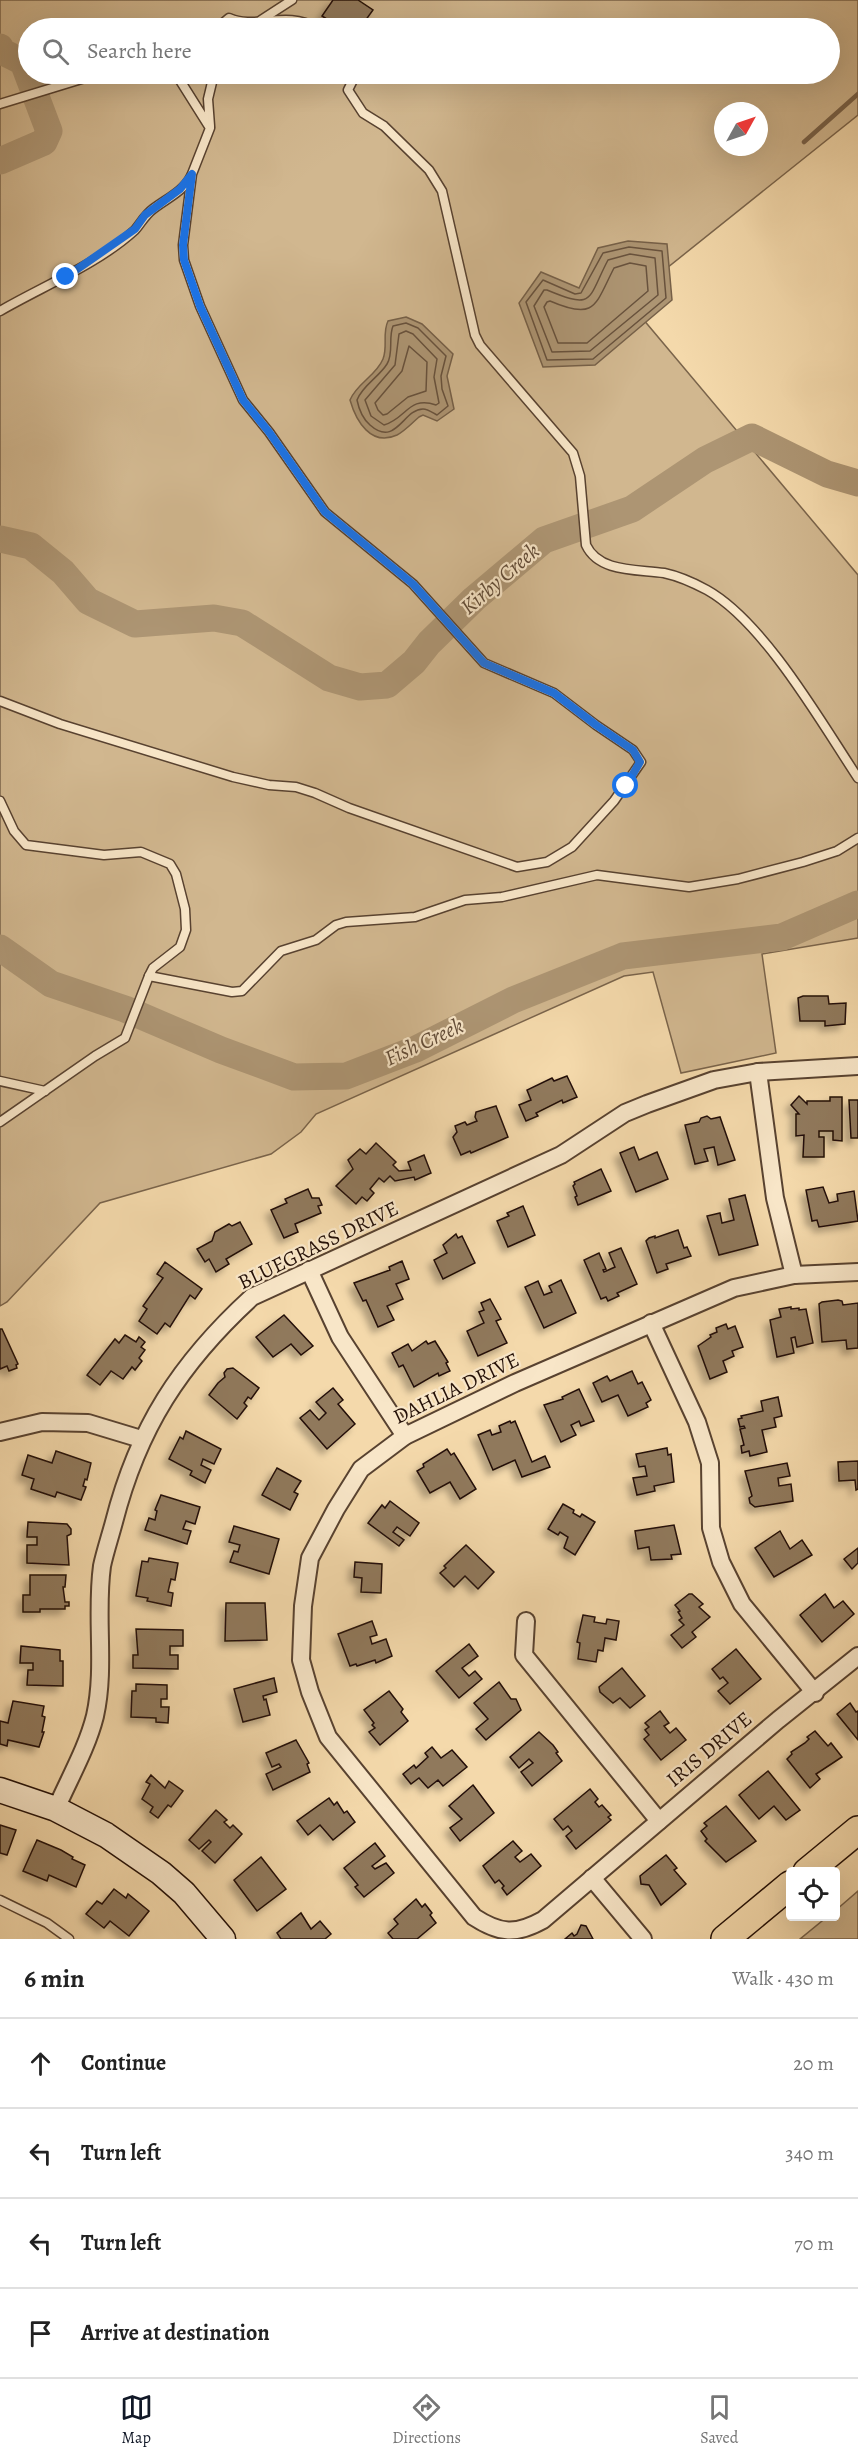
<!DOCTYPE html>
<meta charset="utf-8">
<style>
:root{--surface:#fff;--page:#f2f2f2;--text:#222;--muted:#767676;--line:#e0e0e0;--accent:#111827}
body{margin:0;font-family:Alegreya,serif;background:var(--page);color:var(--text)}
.controls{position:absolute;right:18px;bottom:18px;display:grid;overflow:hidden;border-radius:6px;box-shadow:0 6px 24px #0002}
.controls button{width:54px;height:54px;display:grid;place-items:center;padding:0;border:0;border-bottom:2px solid var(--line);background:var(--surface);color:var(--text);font:30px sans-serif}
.compass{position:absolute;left:714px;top:102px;width:54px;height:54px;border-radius:50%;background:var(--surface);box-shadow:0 6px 24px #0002;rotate:50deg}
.stop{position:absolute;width:18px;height:18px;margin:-14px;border:4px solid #1a73e8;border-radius:50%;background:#fff}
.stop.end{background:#1a73e8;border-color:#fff;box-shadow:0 2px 6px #0008}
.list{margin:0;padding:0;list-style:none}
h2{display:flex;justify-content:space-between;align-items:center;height:78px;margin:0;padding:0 24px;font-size:26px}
h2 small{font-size:20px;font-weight:400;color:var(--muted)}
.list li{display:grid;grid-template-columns:39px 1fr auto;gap:18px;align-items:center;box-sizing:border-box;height:90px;padding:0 24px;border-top:2px solid var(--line)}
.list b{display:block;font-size:22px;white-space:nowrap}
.list em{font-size:20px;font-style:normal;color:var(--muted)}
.icon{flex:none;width:33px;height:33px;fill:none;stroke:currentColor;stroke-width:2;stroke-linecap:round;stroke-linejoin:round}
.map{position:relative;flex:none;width:858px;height:1939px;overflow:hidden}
.search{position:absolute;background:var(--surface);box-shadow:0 6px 24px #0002;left:18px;right:18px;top:18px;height:66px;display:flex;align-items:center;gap:15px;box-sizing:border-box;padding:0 21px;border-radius:33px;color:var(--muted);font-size:22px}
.sheet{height:438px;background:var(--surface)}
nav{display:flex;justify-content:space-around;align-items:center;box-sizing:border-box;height:84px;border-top:2px solid var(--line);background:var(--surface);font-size:16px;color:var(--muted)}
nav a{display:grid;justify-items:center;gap:3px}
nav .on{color:var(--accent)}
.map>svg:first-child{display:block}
</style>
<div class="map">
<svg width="858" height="1939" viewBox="0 0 858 1939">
<defs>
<filter id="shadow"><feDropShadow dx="-5.5" dy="5.5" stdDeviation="3" flood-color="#0004"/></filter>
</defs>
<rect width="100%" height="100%" fill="#f4d9ab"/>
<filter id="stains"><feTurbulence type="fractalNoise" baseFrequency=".00333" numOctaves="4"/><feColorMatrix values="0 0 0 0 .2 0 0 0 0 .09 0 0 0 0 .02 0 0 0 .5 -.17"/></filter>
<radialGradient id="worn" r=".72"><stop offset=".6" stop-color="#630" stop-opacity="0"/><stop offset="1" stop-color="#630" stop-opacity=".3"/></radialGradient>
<!-- green -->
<g fill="#d1b78f" stroke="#7a644b" stroke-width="1.5" fill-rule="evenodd">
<path d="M0 0H858V115L627 300 858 575V938L762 954 776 1053 681 1073 653 972 624 976 316 1114 301 1132 271 1154 100 1203 7 1302 0 1306ZM28 28H830V74H28ZM723 111H759V147H723Z"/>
<polygon points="858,1891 858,1939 800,1939 827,1917 836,1916 836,1910"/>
</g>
<!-- water -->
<g fill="#ad9573" stroke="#766048" stroke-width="1.5">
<polygon points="628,241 667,244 672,300 595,365 543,367 519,303 541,272 579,288 598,248"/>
<path d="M406 317 422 324 453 354 447 376 454 409 437 421 423 415 419 417C412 423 405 431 397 435 371 447 356 421 350 400 357 383 376 376 383 359 388 347 382 333 388 321Z"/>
</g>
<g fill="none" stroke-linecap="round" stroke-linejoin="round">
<!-- shore -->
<g stroke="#68523d" stroke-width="1.5">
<polygon points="629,247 662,251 666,298 593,359 547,360 526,302 543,280 575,294 581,293 603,253"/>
<path d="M630 254 655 258 658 295 590 351 552 352 534 306 544 290H547C595 310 587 300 608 260Z"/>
<path d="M630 263 646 266 648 291 587 343H558L544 307 547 302 550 301C596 321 595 305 614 268Z"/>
<path d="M406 323 418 328 446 356 441 376 442 389 448 406 437 415C433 413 428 409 423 409 403 409 396 448 370 425 362 418 359 410 357 400 362 386 379 377 387 364 394 353 388 338 393 326Z"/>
<path d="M406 331 413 334 437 359 434 377 439 403 436 405C409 395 406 419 384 425L371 416 365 400 395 365 399 334Z"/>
<polygon points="409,346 427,362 426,391 408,397 387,414 383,415 378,410 375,403 402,371"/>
</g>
<!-- stream -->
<polyline stroke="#766048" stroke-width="4.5" points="804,142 858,94"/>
<!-- river -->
<g stroke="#ad9573" stroke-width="27">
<polyline points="0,47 1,51 23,62 49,131 44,142 0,161"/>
<polyline points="0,539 31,546 63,572 88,601 135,624 214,618 242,623 329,678 360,687 387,685 414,662 429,643 474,599 544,540 632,509 705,460 752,437 827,474 858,483"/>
<polyline points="0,948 51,984 125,1009 221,1050 294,1077 346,1076 416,1049 513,1000 623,956 782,937 858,904"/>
</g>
</g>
<!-- building -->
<g fill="#90795c" stroke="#241007" stroke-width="1.5" filter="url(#shadow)">
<polygon points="333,0 358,0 373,10 360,28 329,28 333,23 322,16"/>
<polygon points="803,996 828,996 829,1004 846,1003 845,1024 825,1026 825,1021 800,1021 798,998"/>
<polygon points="567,1076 577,1097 563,1103 562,1100 536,1113 538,1116 526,1121 519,1105 531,1100 527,1090 552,1078 554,1081"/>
<polygon points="799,1096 807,1104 807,1101 830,1101 830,1097 842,1097 842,1141 833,1140 833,1131 819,1131 819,1137 824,1137 824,1157 803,1157 804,1135 796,1136 796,1114 799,1114 791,1105"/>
<polygon points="849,1100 858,1100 858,1138 851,1138"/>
<polygon points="496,1106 508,1137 471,1153 470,1151 461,1155 453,1137 457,1132 455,1126 465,1122 467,1125 477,1121 475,1117 476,1112"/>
<polygon points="707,1116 711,1119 720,1117 735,1160 718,1165 714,1147 704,1149 708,1161 695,1164 685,1125 699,1122 701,1118"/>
<polygon points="376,1143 396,1162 393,1165 399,1171 411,1170 408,1162 424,1155 431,1173 415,1180 414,1177 395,1181 390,1176 384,1182 379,1178 370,1189 374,1193 367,1201 362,1197 356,1204 336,1186 353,1169 348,1160 360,1149 366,1154"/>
<polygon points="634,1147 639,1160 657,1152 668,1179 636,1192 620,1153"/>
<polygon points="601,1169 611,1191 578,1205 575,1197 577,1196 573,1186 575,1184 574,1182"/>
<polygon points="823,1187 829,1203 838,1201 837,1194 854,1191 858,1221 819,1227 817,1220 812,1221 806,1190"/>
<polygon points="308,1189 312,1198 319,1198 322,1205 318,1206 321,1213 295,1224 298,1232 284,1238 271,1210 287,1203 285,1199"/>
<polygon points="745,1195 758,1245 719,1255 707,1216 720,1213 722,1223 734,1220 729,1199"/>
<polygon points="523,1206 535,1235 508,1247 497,1221 509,1216 507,1213"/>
<polygon points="240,1222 252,1244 226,1259 229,1264 216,1272 209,1259 205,1262 197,1249 212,1241 215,1232 229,1224 232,1226"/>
<polygon points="678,1230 684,1248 687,1247 691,1256 666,1264 668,1269 657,1273 646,1241 649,1238 655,1236 655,1238"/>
<polygon points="456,1234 458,1238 462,1236 475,1263 443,1279 434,1260 447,1253 443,1245"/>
<polygon points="621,1248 637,1284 617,1293 619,1296 608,1301 606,1297 601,1299 584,1260 599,1253 606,1269 603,1270 604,1272 615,1267 609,1253"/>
<polygon points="402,1261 409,1279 396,1284 403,1299 387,1306 394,1320 378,1327 366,1300 363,1301 354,1283 390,1270 389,1267"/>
<polygon points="165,1262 202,1289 195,1299 190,1295 170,1327 165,1323 157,1334 139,1321 147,1309 143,1306 163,1278 157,1274"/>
<polygon points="561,1280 576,1313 544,1328 525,1287 538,1281 544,1295 552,1292 549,1286"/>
<polygon points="490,1299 501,1319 496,1321 507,1343 478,1356 467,1331 484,1323 479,1312 484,1310 481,1303"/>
<polygon points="838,1300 842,1301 843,1305 858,1303 858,1348 847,1349 846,1340 822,1342 819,1304 822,1302"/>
<polygon points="791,1307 791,1309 799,1308 799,1310 806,1309 813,1343 797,1347 795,1337 791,1338 794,1353 777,1357 770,1320 781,1317 779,1309"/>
<polygon points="284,1315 313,1346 301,1355 291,1344 273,1357 256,1337"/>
<polygon points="726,1324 728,1329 735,1326 743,1347 732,1351 734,1356 723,1361 727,1372 710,1379 698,1346 711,1337 710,1335 717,1332 716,1328"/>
<polygon points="0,1329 2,1329 18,1364 16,1365 17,1368 9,1371 7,1366 0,1369"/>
<polygon points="125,1335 136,1342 139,1337 145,1342 141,1347 145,1350 139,1358 142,1361 135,1370 132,1367 123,1379 111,1371 100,1385 87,1375 115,1339 119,1343"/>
<polygon points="426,1341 428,1344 435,1341 448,1362 446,1363 450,1371 439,1376 438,1373 414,1387 403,1365 399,1367 392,1353 408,1344 412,1351"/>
<polygon points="233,1368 259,1388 251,1399 248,1397 244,1403 247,1406 237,1419 209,1395 218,1383 225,1377 224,1373 227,1369"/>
<polygon points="632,1371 638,1384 642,1382 651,1400 646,1403 648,1407 628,1416 618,1395 602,1402 593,1383 607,1376 610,1381"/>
<polygon points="333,1388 343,1400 338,1404 355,1424 327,1449 300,1418 310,1410 319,1420 326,1413 316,1402"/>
<polygon points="579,1389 594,1421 581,1426 579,1421 571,1425 576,1435 561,1442 544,1405 563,1399 562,1397"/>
<polygon points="778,1397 782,1416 774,1418 776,1427 762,1430 767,1452 750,1456 749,1451 742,1453 741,1446 744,1445 740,1429 745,1428 744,1426 740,1427 738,1419 742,1418 741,1416 763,1411 761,1401"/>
<polygon points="510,1421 511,1423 515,1421 532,1462 545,1456 550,1467 522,1477 515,1460 493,1470 478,1435 490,1430 492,1435 501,1432 499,1426"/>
<polygon points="186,1431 221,1449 214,1464 203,1459 201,1465 211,1470 205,1483 190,1475 192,1471 169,1459 180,1437 183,1439"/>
<polygon points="667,1448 668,1455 671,1454 674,1482 654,1486 655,1491 637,1495 633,1478 647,1476 645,1466 639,1467 636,1454"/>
<polygon points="447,1449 451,1455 454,1453 476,1489 460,1499 450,1482 430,1493 417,1471 424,1467 423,1464"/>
<polygon points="56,1451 91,1463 87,1480 85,1479 83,1486 86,1487 81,1500 57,1492 55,1497 31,1489 34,1479 22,1475 28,1455 52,1463"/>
<polygon points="858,1461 858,1489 856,1490 855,1480 839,1481 838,1462"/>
<polygon points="787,1463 790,1476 778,1478 779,1486 791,1484 793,1501 755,1507 750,1503 749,1498 752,1496 745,1471"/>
<polygon points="277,1468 301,1481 294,1492 298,1494 290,1510 262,1495"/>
<polygon points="161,1495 200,1507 195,1524 186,1521 183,1529 191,1531 187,1544 145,1530 149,1518 155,1520 157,1511 155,1510"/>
<polygon points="390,1501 419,1523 410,1536 397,1527 393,1532 404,1540 399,1546 368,1523 382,1505 385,1508"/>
<polygon points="563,1504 574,1510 573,1513 580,1517 582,1514 595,1522 575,1555 564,1548 568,1537 560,1532 558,1535 548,1529"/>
<polygon points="28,1522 67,1524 71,1529 71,1534 67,1536 69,1565 27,1563 27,1545 37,1545 37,1537 27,1537"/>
<polygon points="674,1525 681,1554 671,1555 672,1559 651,1560 649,1547 638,1549 635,1531"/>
<polygon points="234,1526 279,1539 269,1574 230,1562 234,1551 238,1552 240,1545 229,1542"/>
<polygon points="780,1531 790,1549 802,1540 812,1555 774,1577 755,1548"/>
<polygon points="466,1545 494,1572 478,1589 465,1576 454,1587 440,1573 446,1568 444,1566"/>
<polygon points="858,1548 858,1563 852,1569 844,1559"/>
<polygon points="149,1558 178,1563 175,1580 171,1579 168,1592 173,1593 171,1606 147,1601 148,1598 136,1596 142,1561 148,1562"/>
<polygon points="355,1562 382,1564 381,1593 361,1592 362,1578 354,1577"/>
<polygon points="30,1575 66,1575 65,1587 63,1587 65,1602 69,1602 69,1606 65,1606 65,1609 40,1609 40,1612 23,1612 23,1595 30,1595"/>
<polygon points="689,1594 692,1594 703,1604 699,1607 710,1617 692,1632 696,1637 682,1648 671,1635 684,1625 679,1620 682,1618 678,1612 680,1611 675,1605"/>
<polygon points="825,1594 834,1608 843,1601 854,1614 822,1642 800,1615"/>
<polygon points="226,1603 265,1603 267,1640 225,1641"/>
<polygon points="583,1615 595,1617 594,1622 606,1624 607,1619 619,1621 616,1640 605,1638 603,1651 598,1650 596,1662 578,1659 580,1643 577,1642"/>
<polygon points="372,1621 377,1635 370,1637 372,1644 386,1639 392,1656 376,1663 375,1660 357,1666 356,1664 350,1666 338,1634"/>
<polygon points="136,1629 183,1630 183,1646 170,1646 170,1655 178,1655 178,1669 133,1668 133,1655 138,1655"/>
<polygon points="469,1644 478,1656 462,1668 469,1676 475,1671 482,1679 459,1698 436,1671"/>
<polygon points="21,1646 60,1650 60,1661 63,1661 63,1686 27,1685 28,1670 33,1670 33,1663 20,1663"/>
<polygon points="736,1649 761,1679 730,1704 718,1691 728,1683 723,1677 720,1679 712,1669"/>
<polygon points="622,1668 645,1696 630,1708 620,1698 613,1703 600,1692 599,1687"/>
<polygon points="274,1678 277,1692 263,1696 264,1700 266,1699 270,1715 243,1722 234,1689"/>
<polygon points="499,1682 511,1699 516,1699 521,1710 486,1740 476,1729 488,1719 474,1703"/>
<polygon points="136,1684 167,1685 167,1699 161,1699 161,1707 169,1707 168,1723 156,1722 156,1718 131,1717 132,1691 136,1691"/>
<polygon points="389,1691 403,1709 401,1712 408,1721 380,1745 369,1732 375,1728 372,1725 374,1723 364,1710"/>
<polygon points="13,1701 44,1706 42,1716 45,1717 42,1732 44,1732 39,1747 8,1740 7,1746 0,1744 0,1721 8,1723"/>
<polygon points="850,1703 856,1712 858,1711 858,1740 837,1714"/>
<polygon points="660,1711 669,1723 664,1726 670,1733 676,1728 686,1740 661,1760 644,1739 649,1735 645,1730 649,1727 645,1723"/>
<polygon points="815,1731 828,1746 831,1743 842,1757 816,1774 820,1779 810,1788 787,1759 792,1754 791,1752 805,1743 809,1739 807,1737"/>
<polygon points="539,1732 553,1745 558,1752 556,1753 562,1761 532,1786 521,1772 533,1763 529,1759 519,1768 510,1757"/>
<polygon points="296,1740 309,1763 307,1764 310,1772 273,1790 266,1774 281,1767 279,1764 272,1767 266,1753"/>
<polygon points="432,1747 441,1758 452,1750 467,1767 443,1786 438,1780 428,1788 419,1778 411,1784 403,1774 414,1765 416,1768 428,1757 425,1753"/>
<polygon points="768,1771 800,1810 786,1820 774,1806 759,1819 739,1795"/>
<polygon points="151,1775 165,1788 169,1781 183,1791 171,1807 168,1805 158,1818 150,1812 153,1807 142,1799 150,1784 146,1782"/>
<polygon points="473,1785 494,1813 460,1841 450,1828 462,1819 449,1806"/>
<polygon points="590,1789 598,1799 595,1802 599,1807 602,1805 611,1815 608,1817 611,1820 576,1849 566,1836 572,1831 568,1826 563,1830 554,1819"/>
<polygon points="329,1798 334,1805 337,1802 344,1813 347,1811 355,1822 333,1840 320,1825 308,1835 297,1821"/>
<polygon points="726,1806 756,1841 726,1862 705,1841 707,1839 701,1831 707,1826 704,1823"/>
<polygon points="216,1810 227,1820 224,1822 230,1828 233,1825 242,1834 215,1863 202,1851 211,1842 209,1840 199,1849 189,1840"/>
<polygon points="0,1825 16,1830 7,1855 0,1853"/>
<polygon points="37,1840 61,1850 73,1857 72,1859 85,1865 76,1887 49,1875 47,1881 23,1871"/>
<polygon points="513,1841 522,1851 515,1857 520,1862 531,1854 541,1866 507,1895 502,1888 504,1886 499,1880 495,1883 483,1866"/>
<polygon points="375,1843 385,1856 372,1866 375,1869 386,1863 394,1873 364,1897 355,1887 358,1885 344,1868"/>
<polygon points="666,1855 677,1868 674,1870 686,1884 661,1905 649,1885 641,1884 640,1876"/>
<polygon points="261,1857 286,1889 257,1911 234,1880"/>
<polygon points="114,1889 126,1898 128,1894 149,1911 129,1936 110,1921 104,1928 86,1914 97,1901 102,1904"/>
<polygon points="416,1899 422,1907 425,1904 432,1913 430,1915 436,1923 417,1939 393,1939 388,1933 398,1924 394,1919"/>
<polygon points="301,1913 311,1929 320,1921 331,1934 325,1939 281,1939 277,1933"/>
<polygon points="581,1925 586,1926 593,1939 565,1939 572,1933 574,1936 577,1934"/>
</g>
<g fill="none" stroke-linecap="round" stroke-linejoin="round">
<!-- lane casing -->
<g stroke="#584230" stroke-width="11">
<g id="lane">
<polyline points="261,20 292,0"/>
<path d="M217 28 229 18C255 30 287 10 316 28"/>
<polyline points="230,28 233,20"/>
<path d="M356 74 348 90 363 113 384 126 429 170 442 191 475 335 480 345 573 453 580 476 586 545C599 573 638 569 664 573 678 576 694 583 707 590 764 622 821 722 858 778"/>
<polyline points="0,104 98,74"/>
<polyline points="210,126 208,99 214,74"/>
<path d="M0 311C43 286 98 264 135 230 141 223 145 215 153 209 166 199 184 191 191 176"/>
<polyline points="0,701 60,724 233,777 269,785 296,787 315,793 349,808 517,867 547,862 572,847 614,801 641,762 633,750 596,725 554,693 484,663 413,584 325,512 269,432 243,400 200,306 184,260 183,245 192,174 210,128 176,74"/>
<polyline points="0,801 14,831 26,845 104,855 141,852 170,864 176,874 185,909 186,930 180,947 153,968 149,976 125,1038 95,1056 0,1122"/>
<polyline points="149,976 232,992 242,991 281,951 316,940 336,925 346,922 415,917 465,900 502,897 597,875 689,887 738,879 803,862 837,851 858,838"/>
<polyline points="0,1081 45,1091"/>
<polyline points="0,1900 47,1923 69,1939"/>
</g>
</g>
<!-- street casing -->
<g stroke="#584230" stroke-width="20">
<g id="street">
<polyline points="758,1072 775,1198 794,1275"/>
<polyline points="309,1270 340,1337 405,1436"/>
<path d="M858 1272 794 1275 734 1288 515 1383 405 1436 361 1469 336 1509 310 1558 303 1606 301 1660 310 1692 328 1737 474 1917C500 1934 516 1935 543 1920L778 1720 858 1656"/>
<polyline points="651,1323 697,1422 710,1463 711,1528 721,1562 742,1604 815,1693"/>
<polyline points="0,1432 42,1422 88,1423 141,1439"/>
<polyline points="526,1621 524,1655 659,1821"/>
<path d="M56 1809C69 1779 87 1748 95 1716 106 1667 95 1616 102 1566 105 1552 110 1537 114 1522 138 1428 180 1363 252 1297L561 1155 625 1113 647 1104 714 1080 758 1072 858 1066"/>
<polyline points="592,1878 643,1939"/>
</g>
</g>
<!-- secondary casing -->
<g stroke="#241007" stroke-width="27">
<polyline id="secondary" points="0,1790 56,1809 106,1835 161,1873 184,1893 223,1939"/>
</g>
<!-- primary casing -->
<g stroke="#241007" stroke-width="30">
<g id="primary">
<polyline points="807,1872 858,1830"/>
<polyline points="725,1939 790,1885"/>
</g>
</g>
<!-- lane -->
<use href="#lane" stroke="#f8e6c8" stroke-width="8"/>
<!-- street -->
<use href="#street" stroke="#f8e6c8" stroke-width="16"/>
<!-- secondary -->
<use href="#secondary" stroke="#f8e6c8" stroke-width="24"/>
<!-- primary -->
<use href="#primary" stroke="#f4d9ab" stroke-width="27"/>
</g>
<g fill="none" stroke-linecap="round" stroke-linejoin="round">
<!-- route -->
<polyline stroke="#1a73e8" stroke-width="8" points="66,277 135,229 145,215 180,189 192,174 183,245 184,260 200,306 243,400 269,432 325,512 413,584 484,663 554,693 596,725 633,750 640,762 626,786"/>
</g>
<g text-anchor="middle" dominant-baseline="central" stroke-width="4.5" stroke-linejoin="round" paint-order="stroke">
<!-- street labels -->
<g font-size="21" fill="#241007" stroke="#f8e6c8">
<text transform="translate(318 1245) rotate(-26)">BLUEGRASS DRIVE</text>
<text transform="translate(456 1388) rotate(-26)">DAHLIA DRIVE</text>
<text transform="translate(709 1749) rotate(-40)">IRIS DRIVE</text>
</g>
<!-- water labels -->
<g font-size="22" font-style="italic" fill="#624c38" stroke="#f8e6c8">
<text transform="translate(500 579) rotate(-41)">Kirby Creek</text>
<text transform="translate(424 1042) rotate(-25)">Fish Creek</text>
</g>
</g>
<rect width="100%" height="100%" filter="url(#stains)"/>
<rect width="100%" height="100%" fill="url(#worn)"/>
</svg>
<div class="controls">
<button><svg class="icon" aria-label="locate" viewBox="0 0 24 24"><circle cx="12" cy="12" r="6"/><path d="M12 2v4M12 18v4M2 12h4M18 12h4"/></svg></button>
</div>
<svg class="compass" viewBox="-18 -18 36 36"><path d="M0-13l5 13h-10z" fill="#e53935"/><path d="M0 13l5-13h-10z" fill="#767676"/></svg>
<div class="stop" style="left:626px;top:786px"></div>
<div class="stop end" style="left:66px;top:277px"></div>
<div class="search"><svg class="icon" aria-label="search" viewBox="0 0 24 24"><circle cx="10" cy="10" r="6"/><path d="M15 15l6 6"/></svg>Search here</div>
</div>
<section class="sheet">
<h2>6 min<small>Walk · 430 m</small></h2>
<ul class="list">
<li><svg class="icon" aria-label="ahead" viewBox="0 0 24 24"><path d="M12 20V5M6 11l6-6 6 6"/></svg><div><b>Continue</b></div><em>20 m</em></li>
<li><svg class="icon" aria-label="left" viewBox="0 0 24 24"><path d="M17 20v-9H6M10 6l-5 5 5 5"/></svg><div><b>Turn left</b></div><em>340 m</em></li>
<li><svg class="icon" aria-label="left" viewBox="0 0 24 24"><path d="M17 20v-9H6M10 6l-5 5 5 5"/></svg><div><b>Turn left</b></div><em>70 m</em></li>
<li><svg class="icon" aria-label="arrive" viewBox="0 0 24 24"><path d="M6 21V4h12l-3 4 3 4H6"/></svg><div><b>Arrive at destination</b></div></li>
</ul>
</section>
<nav>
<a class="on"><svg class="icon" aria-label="map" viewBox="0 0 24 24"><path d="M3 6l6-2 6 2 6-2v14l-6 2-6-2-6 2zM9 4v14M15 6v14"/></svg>Map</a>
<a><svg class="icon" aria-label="directions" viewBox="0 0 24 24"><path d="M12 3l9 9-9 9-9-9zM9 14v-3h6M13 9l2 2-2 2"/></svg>Directions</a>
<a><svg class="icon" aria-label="saved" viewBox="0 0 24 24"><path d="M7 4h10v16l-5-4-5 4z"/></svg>Saved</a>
</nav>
